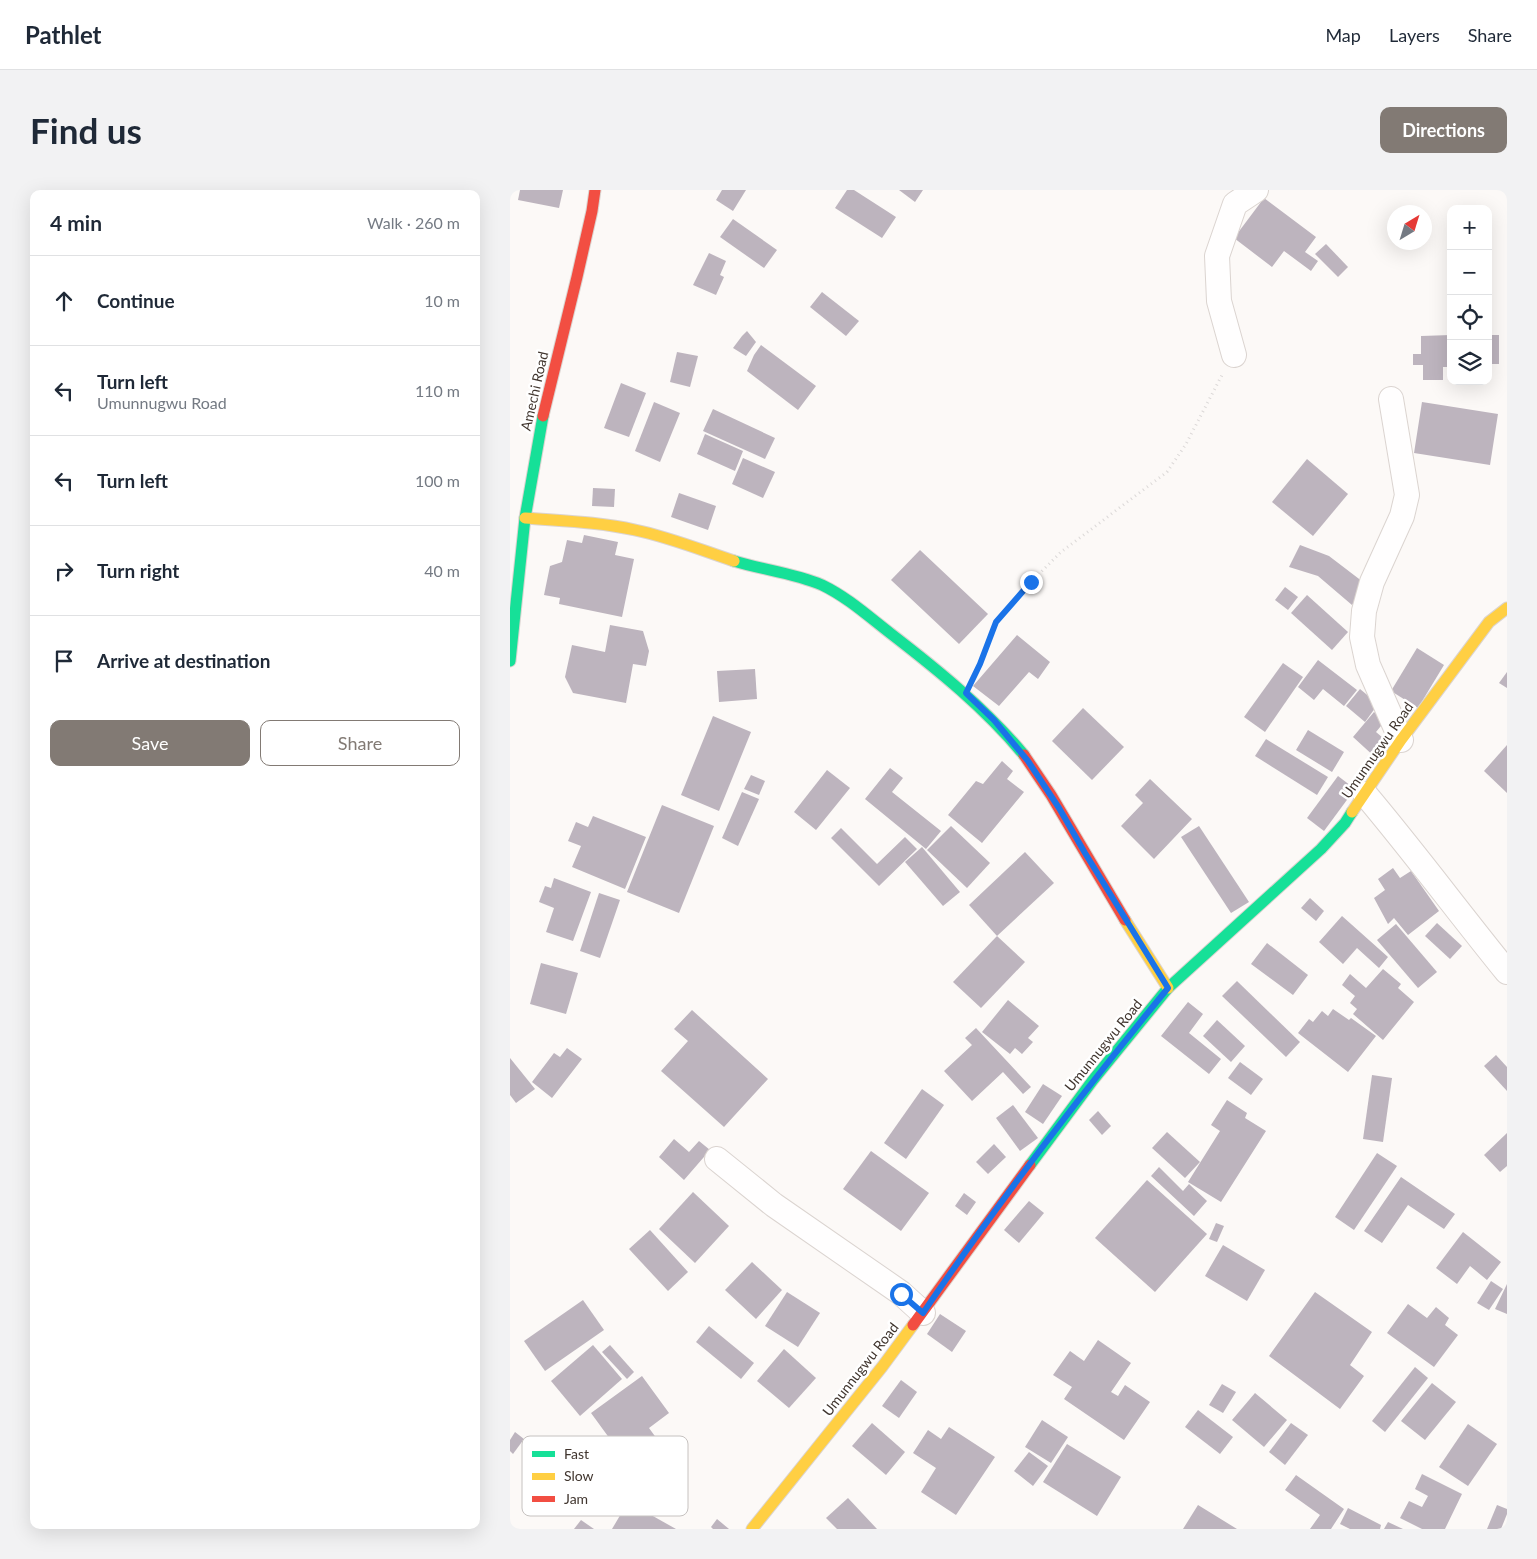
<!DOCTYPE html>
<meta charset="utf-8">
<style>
:root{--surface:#fff;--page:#f2f2f3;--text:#1f2937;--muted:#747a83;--line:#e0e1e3;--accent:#827a74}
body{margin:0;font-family:Lato,sans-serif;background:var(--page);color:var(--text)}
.controls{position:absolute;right:15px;top:15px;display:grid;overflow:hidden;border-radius:10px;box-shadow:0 5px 20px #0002}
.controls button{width:45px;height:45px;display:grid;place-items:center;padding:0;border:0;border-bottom:1px solid var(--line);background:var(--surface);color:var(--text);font:25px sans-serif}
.compass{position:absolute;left:877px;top:15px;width:45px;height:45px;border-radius:50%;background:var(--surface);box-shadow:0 5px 20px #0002;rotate:38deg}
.stop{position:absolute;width:15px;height:15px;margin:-11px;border:4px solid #1a73e8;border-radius:50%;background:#fff}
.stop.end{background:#1a73e8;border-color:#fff;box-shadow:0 1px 5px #0008}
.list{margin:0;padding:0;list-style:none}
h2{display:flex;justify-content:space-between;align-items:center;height:65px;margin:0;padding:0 20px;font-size:21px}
h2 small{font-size:16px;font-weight:400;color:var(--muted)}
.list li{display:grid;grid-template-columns:32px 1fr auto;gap:15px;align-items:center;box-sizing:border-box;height:90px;padding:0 20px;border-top:1px solid var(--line)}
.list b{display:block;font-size:19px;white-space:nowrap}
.list p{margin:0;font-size:16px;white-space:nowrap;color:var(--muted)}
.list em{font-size:16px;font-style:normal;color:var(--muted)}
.actions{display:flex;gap:10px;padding:15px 20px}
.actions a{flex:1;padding:11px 0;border:1px solid var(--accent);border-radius:10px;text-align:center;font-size:18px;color:var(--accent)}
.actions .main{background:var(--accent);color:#fff}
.icon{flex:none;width:28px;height:28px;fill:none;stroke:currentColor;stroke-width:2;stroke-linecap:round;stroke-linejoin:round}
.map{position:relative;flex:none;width:997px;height:1339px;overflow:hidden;border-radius:10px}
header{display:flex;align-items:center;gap:30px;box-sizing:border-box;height:70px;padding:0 25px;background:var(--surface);border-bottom:1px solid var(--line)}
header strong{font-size:24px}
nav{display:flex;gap:28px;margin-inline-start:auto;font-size:18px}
.intro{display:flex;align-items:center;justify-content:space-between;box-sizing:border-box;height:120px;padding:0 30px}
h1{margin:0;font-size:35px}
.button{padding:12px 22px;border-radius:10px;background:var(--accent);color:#fff;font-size:18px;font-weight:700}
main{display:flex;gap:30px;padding:0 30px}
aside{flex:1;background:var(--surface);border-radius:10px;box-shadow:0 5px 20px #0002}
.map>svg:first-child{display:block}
</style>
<header>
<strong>Pathlet</strong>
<nav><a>Map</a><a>Layers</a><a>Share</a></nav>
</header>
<div class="intro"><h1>Find us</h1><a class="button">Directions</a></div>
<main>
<aside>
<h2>4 min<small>Walk · 260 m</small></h2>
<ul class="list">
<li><svg class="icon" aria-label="ahead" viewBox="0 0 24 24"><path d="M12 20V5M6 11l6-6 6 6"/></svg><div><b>Continue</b></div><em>10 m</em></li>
<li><svg class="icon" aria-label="left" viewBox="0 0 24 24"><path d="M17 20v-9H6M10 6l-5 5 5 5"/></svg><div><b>Turn left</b><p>Umunnugwu Road</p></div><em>110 m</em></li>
<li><svg class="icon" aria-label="left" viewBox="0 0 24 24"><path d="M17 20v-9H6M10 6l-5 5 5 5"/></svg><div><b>Turn left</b></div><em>100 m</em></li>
<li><svg class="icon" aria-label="right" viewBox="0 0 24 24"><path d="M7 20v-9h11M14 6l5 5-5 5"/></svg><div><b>Turn right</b></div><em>40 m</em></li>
<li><svg class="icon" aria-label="arrive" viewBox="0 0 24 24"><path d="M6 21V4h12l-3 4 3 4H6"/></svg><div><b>Arrive at destination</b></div></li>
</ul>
<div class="actions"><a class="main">Save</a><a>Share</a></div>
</aside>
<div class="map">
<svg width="997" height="1339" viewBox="0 0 997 1339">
<rect width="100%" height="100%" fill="#fcf9f7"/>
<!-- building -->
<g fill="#bdb4be">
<polygon points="10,0 53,0 49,18 8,10"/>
<polygon points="212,0 236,0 223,21 206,10"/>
<polygon points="337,0 344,0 386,27 372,48 325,18"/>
<polygon points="389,0 413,0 405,12"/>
<polygon points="754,8 806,47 795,62 808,71 801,81 774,61 762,77 724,48"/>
<polygon points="223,29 267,60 254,78 210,47"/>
<polygon points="816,54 838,77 828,87 805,64"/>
<polygon points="199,63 216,71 210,85 214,87 206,105 183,95"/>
<polygon points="312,102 349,131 336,146 300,117"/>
<polygon points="237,141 246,152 236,166 223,158 232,146"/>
<polygon points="941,145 941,177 933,177 933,190 913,190 913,175 903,175 903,164 911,164 911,146"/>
<rect x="978" y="145" width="11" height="29"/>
<polygon points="251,155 306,196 288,220 237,181 244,165"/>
<polygon points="167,162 188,166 180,197 160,192"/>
<polygon points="111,193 136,203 119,247 94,238"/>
<polygon points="144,212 170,223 150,272 125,261"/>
<polygon points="912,212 988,224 980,275 904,263"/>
<polygon points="203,219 265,248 255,269 193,241"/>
<polygon points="195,244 233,261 225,281 187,264"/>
<polygon points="233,268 265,282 253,308 222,294"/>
<polygon points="797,269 838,304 803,346 762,312"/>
<polygon points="83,298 105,299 104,317 82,316"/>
<polygon points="169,303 206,316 198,340 161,327"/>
<polygon points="74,345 108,352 105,365 124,369 112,427 49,414 50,408 34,405 40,376 52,372 57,350 72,353"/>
<polygon points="790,355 819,366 857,395 842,415 808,386 779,377"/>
<polygon points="410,360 478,424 449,454 381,390"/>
<polygon points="775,397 788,407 778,420 765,410"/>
<polygon points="797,405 838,442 822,460 781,423"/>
<polygon points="100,435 133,441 139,461 136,476 123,474 116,513 63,503 55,487 62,455 95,462"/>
<polygon points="507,445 540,472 528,489 519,482 489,516 463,496"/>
<polygon points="907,458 934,475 908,518 881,501"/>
<polygon points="808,470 847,500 834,516 813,499 804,510 788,497"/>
<polygon points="773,473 793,487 755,542 734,527"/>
<polygon points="245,479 247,509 209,512 207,481"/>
<polygon points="997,482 997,498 989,493"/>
<polygon points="850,499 868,514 855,532 836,516"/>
<polygon points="573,518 614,557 582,590 542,551"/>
<polygon points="864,522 875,531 866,542 879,553 866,568 843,547"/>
<polygon points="203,526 241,542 209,621 171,605"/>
<polygon points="798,540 834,562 822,582 786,560"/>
<polygon points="756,549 818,587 807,605 745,566"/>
<polygon points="997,555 997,603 974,581"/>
<polygon points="492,571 503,581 497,589 514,602 472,653 438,625 466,591 473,594"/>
<polygon points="380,578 393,588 382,602 431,641 416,659 355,609"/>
<polygon points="317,580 340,598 306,640 284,622"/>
<polygon points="241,585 255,591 249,605 234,599"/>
<polygon points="828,586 845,599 814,641 797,628"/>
<polygon points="640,589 682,629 644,669 611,636 633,613 625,605"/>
<polygon points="232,602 249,609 228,656 212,648"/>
<polygon points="152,615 204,636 169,723 117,702"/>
<polygon points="83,626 136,647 115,699 62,677 71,656 58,651 66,632 78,637"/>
<polygon points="441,636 480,673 457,698 417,660"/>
<polygon points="689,636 739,712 721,723 671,647"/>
<polygon points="331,638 367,674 395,647 407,659 369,696 321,648"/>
<polygon points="412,657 450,702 433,716 395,672"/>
<polygon points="515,662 544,693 487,746 459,715"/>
<polygon points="883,678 890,688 901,681 929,721 898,745 884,728 878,734 864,708 875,700 868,689"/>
<polygon points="44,688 81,702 63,751 36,742 44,718 29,712 35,696 41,698"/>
<polygon points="89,703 110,710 90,768 70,761"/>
<polygon points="800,708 814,721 806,731 791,718"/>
<polygon points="832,726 878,767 869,778 847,758 833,774 809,752"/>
<polygon points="927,733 952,756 940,769 915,746"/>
<polygon points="886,734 927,782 908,798 867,750"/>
<polygon points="487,746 515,772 471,818 443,792"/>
<polygon points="757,753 798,785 783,805 741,774"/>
<polygon points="31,773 68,783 56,824 20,814"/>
<polygon points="873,779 891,794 888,798 904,812 873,850 843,824 847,819 840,813 845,806 832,795 840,784 856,798"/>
<polygon points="727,791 790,852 776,867 712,806"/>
<polygon points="498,810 529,836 518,848 523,852 512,864 505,858 500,864 472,842"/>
<polygon points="678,812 693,824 679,843 711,869 699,884 651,846"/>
<polygon points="823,819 839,830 841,828 866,846 838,882 788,843 799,829 803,832 812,821 818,826"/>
<polygon points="182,820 258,889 214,937 151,881 178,851 164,839"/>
<polygon points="707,830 735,856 721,872 693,846"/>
<polygon points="466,838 521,897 513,904 493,882 462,911 434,881 462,855 455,848"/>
<polygon points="57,858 72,869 42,908 22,892 44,863 50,867"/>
<polygon points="986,865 997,877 997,901 974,876"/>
<polygon points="0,868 25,899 6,913 0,905"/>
<polygon points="730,872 753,889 741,905 718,888"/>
<polygon points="862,885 882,888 873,952 853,949"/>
<polygon points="533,894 552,906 533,934 515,922"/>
<polygon points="412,899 434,915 396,969 374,953"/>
<polygon points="717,910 737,923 735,928 756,941 711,1012 678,992 710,941 701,935"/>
<polygon points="503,915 528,948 510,961 486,928"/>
<polygon points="588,921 601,936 592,945 579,930"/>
<polygon points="657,942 690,972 675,988 642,958"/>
<polygon points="997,943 997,976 990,982 974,965"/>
<polygon points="164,949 179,962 189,951 200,960 174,990 149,967"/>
<polygon points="484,954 496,967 478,984 466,972"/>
<polygon points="361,961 419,1003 391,1041 333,999"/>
<polygon points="867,963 887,976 844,1040 825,1027"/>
<polygon points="649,977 673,1001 679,994 697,1011 684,1026 641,986"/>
<polygon points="891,987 945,1024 934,1039 898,1015 872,1053 854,1041"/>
<polygon points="637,990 697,1044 645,1102 585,1048"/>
<polygon points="183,1002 219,1036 185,1073 149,1039"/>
<polygon points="454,1003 466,1012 457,1025 445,1016"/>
<polygon points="519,1011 534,1023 509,1053 494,1040"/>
<polygon points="706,1033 714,1036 707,1052 699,1049"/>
<polygon points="140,1040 178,1082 158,1101 119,1059"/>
<polygon points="953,1042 991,1072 977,1090 960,1076 947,1094 926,1078"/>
<polygon points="713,1055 755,1080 737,1111 695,1086"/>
<polygon points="242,1072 272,1100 246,1129 215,1100"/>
<polygon points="981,1091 993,1099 979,1120 967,1113"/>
<polygon points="997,1094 997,1124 985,1119"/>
<polygon points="277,1102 310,1123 288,1157 255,1136"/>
<polygon points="805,1102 862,1142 840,1175 854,1186 830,1219 759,1166"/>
<polygon points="73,1110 94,1140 35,1181 14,1151"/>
<polygon points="898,1114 917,1128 926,1117 939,1128 935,1135 948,1145 924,1177 877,1143"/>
<polygon points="430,1124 456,1141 442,1162 417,1144"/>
<polygon points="199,1136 244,1173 231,1189 186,1152"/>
<polygon points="588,1150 621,1173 601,1202 608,1206 615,1195 640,1212 614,1250 554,1209 562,1197 543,1185 560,1161 574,1171"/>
<polygon points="83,1155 112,1189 70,1226 41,1191"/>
<polygon points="100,1155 124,1182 117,1189 92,1162"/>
<polygon points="274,1159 306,1188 279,1218 247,1191"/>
<polygon points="905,1177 918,1188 875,1242 862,1231"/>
<polygon points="132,1186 159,1223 139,1238 147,1249 128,1263 119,1251 108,1260 81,1223"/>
<polygon points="391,1190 407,1202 389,1228 372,1216"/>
<polygon points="922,1193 946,1212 915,1250 891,1231"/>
<polygon points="712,1194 726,1202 713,1223 699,1215"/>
<polygon points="745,1203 777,1230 754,1257 722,1230"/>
<polygon points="688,1220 723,1247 710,1264 675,1237"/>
<polygon points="532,1230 558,1247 541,1273 515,1257"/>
<polygon points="362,1233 395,1262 376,1285 342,1256"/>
<polygon points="781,1233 798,1245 775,1275 759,1262"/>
<polygon points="958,1234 987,1254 958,1296 929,1277"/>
<polygon points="439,1237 485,1267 446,1325 411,1302 426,1278 403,1263 418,1240 431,1249"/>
<polygon points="5,1242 14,1249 3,1264 0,1261 0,1250"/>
<polygon points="557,1254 611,1287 587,1326 533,1292"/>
<polygon points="519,1262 538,1276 523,1296 504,1281"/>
<polygon points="912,1284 952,1304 935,1339 912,1339 890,1328 899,1311 912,1317 918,1306 905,1299"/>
<polygon points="786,1285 834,1319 821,1339 800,1339 810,1325 775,1300"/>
<polygon points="338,1308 367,1339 327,1339 316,1328"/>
<polygon points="118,1312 166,1339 102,1339"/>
<polygon points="688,1315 727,1339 673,1339"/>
<polygon points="987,1315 997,1319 997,1324 991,1339 977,1339"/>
<polygon points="838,1318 871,1335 870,1339 840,1339 830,1334"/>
<polygon points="207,1329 219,1339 203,1339 201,1337"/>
<polygon points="71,1330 84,1339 64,1339"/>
<polygon points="878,1332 893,1339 874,1339"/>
</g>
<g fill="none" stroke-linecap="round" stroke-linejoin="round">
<!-- street casing -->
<g stroke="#dbd4d0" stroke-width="26">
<g id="street">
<polyline points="724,165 709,111 707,66 725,14 746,0"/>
<polyline points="881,209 897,305 892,326 862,392 854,421 852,447 858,475 891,550"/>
<path d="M855 604C904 662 949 723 997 782"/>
<polyline points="207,969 264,1015 391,1103 413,1123"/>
</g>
</g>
<!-- fast casing -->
<g stroke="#dbd4d0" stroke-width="13">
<g id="fast">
<path d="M224 371C253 380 284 383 312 395 337 407 358 426 380 443 428 480 475 518 514 565"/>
<polyline points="0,471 15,328 33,226"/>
<polyline points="520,975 583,890 658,798 811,659 835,633 842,622"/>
</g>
</g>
<!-- slow casing -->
<g stroke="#dbd4d0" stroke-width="13">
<g id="slow">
<path d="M15 328C52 331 89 332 125 340 159 347 191 360 224 371"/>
<polyline points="842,622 891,550 979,432 997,418"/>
<polyline points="615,730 658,798"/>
<polyline points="242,1339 372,1177 403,1135"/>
</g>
</g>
<!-- jam casing -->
<g stroke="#dbd4d0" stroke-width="13">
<g id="jam">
<polyline points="33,226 67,87 82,21 85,0"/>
<polyline points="514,565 541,605 615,730"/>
<polyline points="403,1135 520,975"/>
</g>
</g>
<!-- path -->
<polyline stroke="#dbd8d7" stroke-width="3" stroke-dasharray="1 4" stroke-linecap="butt" points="467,480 486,432 521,392 551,362 657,282 676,254 712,185"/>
<!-- street -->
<use href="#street" stroke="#fffefe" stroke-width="24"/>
<!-- fast -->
<use href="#fast" stroke="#16e098" stroke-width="11"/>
<!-- slow -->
<use href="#slow" stroke="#ffcf43" stroke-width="11"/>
<!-- jam -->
<use href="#jam" stroke="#f24e42" stroke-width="11"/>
</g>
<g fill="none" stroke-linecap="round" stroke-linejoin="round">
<!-- route -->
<path stroke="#1a73e8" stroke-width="6" d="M391 1104 413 1123C489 1011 572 903 658 798L575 663 549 618 518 571 484 530 456 503 470 474 486 432 521 392"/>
</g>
<g text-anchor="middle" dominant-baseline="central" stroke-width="5" stroke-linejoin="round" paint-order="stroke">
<!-- street labels -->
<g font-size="14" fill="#40352e" stroke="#fff">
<text transform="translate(24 201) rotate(-77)">Amechi Road</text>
<text transform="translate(867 560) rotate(-55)">Umunnugwu Road</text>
<text transform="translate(593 855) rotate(-51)">Umunnugwu Road</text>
<text transform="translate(350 1179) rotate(-52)">Umunnugwu Road</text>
</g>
</g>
<!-- legend -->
<rect x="12" y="1246" width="166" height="80" rx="8" fill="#fff" stroke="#c6c2c0" stroke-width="1"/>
<rect x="22" y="1261" width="23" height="6" fill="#16e098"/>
<rect x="22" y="1283" width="23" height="7" fill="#ffcf43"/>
<rect x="22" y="1306" width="23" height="6" fill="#f24e42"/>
<g font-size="14" fill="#40352e">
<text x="54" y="1269">Fast</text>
<text x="54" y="1291">Slow</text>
<text x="54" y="1314">Jam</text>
</g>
</svg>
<div class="controls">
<button>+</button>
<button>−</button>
<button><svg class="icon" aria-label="locate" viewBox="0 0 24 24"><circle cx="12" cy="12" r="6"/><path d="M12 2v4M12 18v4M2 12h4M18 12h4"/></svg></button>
<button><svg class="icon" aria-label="layers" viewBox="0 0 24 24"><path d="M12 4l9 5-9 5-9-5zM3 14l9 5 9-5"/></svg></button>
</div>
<svg class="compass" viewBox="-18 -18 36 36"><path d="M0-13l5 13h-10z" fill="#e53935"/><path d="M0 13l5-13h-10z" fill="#747a83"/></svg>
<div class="stop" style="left:391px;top:1104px"></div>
<div class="stop end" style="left:521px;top:392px"></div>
</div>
</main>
